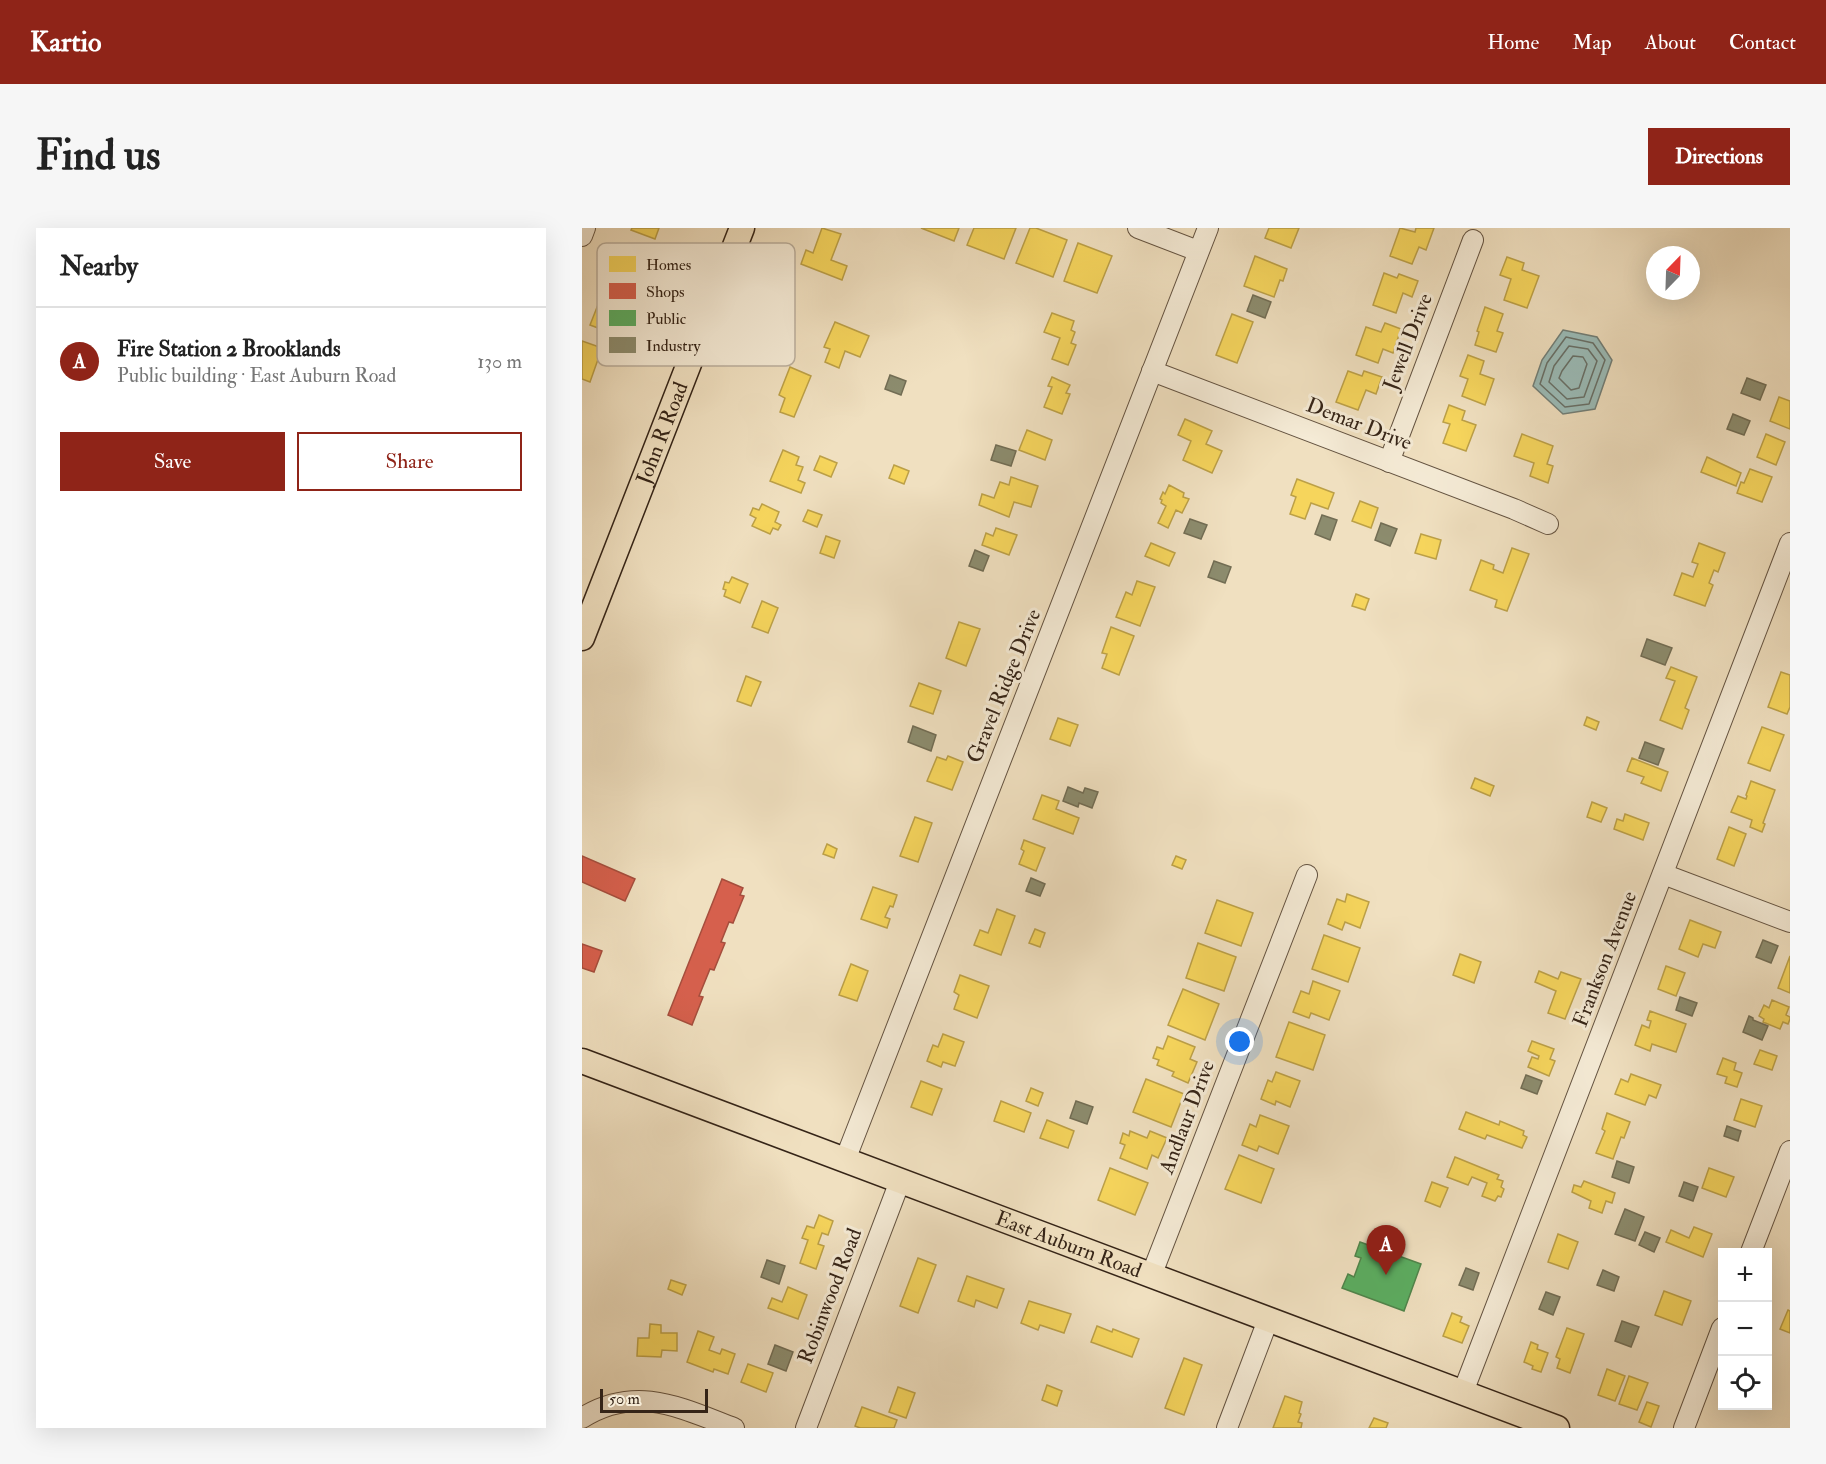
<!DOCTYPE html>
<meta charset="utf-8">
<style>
:root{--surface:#fff;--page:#f6f6f6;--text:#222;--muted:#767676;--line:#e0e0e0;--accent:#8f2418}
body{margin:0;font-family:"IM FELL Double Pica",serif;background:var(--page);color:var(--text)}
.controls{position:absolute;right:18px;bottom:18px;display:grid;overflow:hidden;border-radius:0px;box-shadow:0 6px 24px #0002}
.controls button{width:54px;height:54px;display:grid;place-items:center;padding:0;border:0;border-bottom:2px solid var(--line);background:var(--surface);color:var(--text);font:30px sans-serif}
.compass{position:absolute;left:1064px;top:18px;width:54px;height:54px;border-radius:50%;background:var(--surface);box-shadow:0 6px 24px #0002;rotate:23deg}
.scale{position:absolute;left:18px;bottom:15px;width:108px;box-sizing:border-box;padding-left:6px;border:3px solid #352417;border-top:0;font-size:16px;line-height:21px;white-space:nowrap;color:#352417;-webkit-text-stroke:4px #f5ebd6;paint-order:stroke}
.you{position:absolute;left:658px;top:814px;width:21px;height:21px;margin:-15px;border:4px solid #fff;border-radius:50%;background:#1a73e8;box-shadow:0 0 0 9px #1a73e833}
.badge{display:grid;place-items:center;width:39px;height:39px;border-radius:50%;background:var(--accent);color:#fff;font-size:20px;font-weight:700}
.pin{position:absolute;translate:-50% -50px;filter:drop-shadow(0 2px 3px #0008)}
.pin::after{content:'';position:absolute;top:32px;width:21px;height:18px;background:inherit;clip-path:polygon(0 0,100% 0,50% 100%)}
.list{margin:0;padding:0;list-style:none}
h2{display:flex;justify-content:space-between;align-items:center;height:78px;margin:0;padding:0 24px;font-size:26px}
h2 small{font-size:20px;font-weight:400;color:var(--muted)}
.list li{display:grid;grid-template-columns:39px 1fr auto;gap:18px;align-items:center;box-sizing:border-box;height:108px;padding:0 24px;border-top:2px solid var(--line)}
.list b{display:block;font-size:22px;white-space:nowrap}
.list p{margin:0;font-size:20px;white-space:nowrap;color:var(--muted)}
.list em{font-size:20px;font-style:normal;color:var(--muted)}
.actions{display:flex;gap:12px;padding:18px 24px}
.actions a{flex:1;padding:14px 0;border:2px solid var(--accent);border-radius:0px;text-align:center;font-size:21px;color:var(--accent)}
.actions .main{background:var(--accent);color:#fff}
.icon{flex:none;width:33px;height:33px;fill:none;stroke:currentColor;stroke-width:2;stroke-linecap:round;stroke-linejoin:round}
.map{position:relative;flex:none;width:1208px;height:1200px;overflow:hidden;border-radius:0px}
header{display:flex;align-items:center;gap:36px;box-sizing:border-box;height:84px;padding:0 30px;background:var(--accent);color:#fff}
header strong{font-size:28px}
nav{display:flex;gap:33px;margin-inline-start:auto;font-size:21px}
.intro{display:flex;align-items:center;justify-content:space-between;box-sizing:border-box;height:144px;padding:0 36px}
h1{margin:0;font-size:42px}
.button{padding:15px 27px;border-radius:0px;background:var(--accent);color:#fff;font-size:21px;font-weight:700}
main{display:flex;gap:36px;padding:0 36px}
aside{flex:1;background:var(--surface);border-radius:0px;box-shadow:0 6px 24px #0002}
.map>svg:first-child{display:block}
</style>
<header>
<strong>Kartio</strong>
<nav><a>Home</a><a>Map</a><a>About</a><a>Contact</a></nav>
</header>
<div class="intro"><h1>Find us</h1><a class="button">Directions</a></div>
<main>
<aside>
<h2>Nearby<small></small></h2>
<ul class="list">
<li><span class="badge">A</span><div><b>Fire Station 2 Brooklands</b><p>Public building · East Auburn Road</p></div><em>130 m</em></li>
</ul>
<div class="actions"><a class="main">Save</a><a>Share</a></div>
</aside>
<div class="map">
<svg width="1208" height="1200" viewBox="0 0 1208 1200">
<rect width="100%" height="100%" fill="#f0e0c0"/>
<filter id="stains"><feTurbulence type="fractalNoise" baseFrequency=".00333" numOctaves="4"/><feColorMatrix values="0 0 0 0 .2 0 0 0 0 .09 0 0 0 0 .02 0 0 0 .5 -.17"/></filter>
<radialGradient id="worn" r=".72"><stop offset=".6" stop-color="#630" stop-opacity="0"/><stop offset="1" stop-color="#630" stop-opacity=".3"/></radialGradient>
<!-- water -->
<polygon fill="#9bbcb8" stroke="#727f78" stroke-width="1.5" points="981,102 1015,109 1030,132 1013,181 981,186 951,158 960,132"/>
<!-- homes -->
<g fill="#f6d55c" stroke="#bca047" stroke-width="1.5">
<polygon points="50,0 77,0 73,11 49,2"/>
<polygon points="240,0 259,6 249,32 265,38 260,52 219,36 224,22 231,25"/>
<polygon points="339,0 377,0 372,13"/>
<polygon points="392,0 434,0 422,31 385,17"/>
<polygon points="448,0 454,0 485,12 471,49 434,35"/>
<polygon points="687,0 717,0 709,20 683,10"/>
<polygon points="818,0 833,4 834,0 852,0 844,22 837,19 830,36 808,28"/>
<polygon points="496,15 530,28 515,65 482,53"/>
<polygon points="673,28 705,41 701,53 698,52 692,69 662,58"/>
<polygon points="925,29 942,35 940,42 957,48 945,80 922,72 929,51 918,47"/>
<polygon points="802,45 815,50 817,46 836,53 830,69 821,65 814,85 791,77"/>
<polygon points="21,64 44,73 32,106 8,97"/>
<polygon points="903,79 921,86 915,103 921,105 914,124 893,117 897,104 895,103"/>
<polygon points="470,85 492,93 489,102 493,104 489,115 494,117 486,137 470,131 478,110 462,104"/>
<polygon points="650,86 671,94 655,135 634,127"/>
<polygon points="253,94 287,108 278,129 263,123 257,140 243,134 248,121 242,119"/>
<polygon points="803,95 819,101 811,125 801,121 796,135 774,127 784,99 799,104"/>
<polygon points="0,113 20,120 8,154 0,151"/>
<polygon points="886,127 902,133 898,146 912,151 903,177 880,168 886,151 878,148"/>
<polygon points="208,139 229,148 212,189 198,184 203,170 197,167"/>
<polygon points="766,143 780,148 782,143 800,149 794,166 784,162 776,182 754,174"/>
<polygon points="470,149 488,157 484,165 488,166 480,186 462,179 470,159 466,158"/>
<polygon points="1197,169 1208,173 1208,201 1188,193"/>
<polygon points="867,177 883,183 880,192 894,197 884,223 861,215 868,196 861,194"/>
<polygon points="603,191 630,203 624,216 640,223 630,245 601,232 609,213 596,207"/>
<polygon points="445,202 470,212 463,232 437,222"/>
<polygon points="940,206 971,218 965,236 971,238 966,255 948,248 952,235 932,228"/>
<polygon points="1184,206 1203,214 1194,237 1175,229"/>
<polygon points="201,222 217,229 214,237 221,239 216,252 223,255 219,265 188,253"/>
<polygon points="238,228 255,235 249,249 232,242"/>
<polygon points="1125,229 1159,245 1154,258 1119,244"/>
<polygon points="312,237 327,243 322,256 307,250"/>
<polygon points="1168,241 1190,249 1180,274 1155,265 1159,254 1162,255"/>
<polygon points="429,249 456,258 449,279 432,274 427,289 397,277 400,266 412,270 418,254 427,257"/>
<polygon points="715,251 752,265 746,281 729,275 723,291 708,286 714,269 709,267"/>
<polygon points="587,257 602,265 601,269 607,271 600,285 594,282 586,300 576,295 584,278 579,275 580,272 578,271 581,264 583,266"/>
<polygon points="778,273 796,280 789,300 770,293"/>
<polygon points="180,276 197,284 193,294 199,297 196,302 191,300 188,306 170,298 174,290 168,287 171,280 177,282"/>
<polygon points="226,282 240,287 235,299 221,293"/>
<polygon points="414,300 435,307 427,327 400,317 404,305 411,308"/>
<polygon points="839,306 859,312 854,331 833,325"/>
<polygon points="244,308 258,313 252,330 238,325"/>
<polygon points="569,315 593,325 587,338 563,328"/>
<polygon points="1117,315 1143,325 1136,344 1132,342 1127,355 1131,357 1123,378 1092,367 1100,345 1111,349 1116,336 1110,334"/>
<polygon points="930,320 947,326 925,383 913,379 915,372 888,362 899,332 912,337 911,341 921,345"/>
<polygon points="150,349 166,356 158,375 142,368 144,362 141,361 143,354 147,355"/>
<polygon points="555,353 573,359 558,398 534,389 544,364 550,367"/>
<polygon points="774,366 787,371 783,382 770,378"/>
<polygon points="180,373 196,380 186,405 170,399"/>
<polygon points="377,394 398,401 384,438 364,430"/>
<polygon points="529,399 552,408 537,447 520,440 525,426 520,425"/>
<polygon points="1089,439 1115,449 1103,480 1107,482 1100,501 1078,492 1093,453 1084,450"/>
<polygon points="1199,444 1208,447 1208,479 1205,486 1186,479"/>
<polygon points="164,448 179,454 169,478 155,473"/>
<polygon points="337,455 359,463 351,486 328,478"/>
<polygon points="1005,489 1017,494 1014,502 1002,497"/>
<polygon points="476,490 496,497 488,518 468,511"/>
<polygon points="1180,499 1202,507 1188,543 1166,535"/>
<polygon points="366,528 381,534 370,562 345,553 355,529 364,532"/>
<polygon points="1050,530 1086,544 1079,563 1059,555 1062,549 1045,543"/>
<polygon points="893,550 912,558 908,568 889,560"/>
<polygon points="1169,553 1193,562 1181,595 1183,596 1180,604 1168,599 1170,592 1149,584 1156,568 1164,571 1165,568 1164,567"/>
<polygon points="460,567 477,573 474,581 497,590 491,606 451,591"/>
<polygon points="1010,574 1025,580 1019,594 1005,589"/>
<polygon points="1043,586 1067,595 1061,612 1032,601 1035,591 1041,593"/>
<polygon points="333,589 350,595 336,634 318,628"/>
<polygon points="1147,599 1164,606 1152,638 1135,631"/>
<polygon points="442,612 463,620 454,643 437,636 442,623 439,621"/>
<polygon points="245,616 255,621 252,630 241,626"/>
<polygon points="594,628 604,632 600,641 590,637"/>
<polygon points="291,659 315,667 311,679 308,678 303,689 308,691 305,700 279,691"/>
<polygon points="765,666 787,674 778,700 763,694 760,702 746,696 755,671 763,674"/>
<polygon points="635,672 671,685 659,718 623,705"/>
<polygon points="415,681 433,688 419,727 392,717 398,702 406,705"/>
<polygon points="1108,692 1139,704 1133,720 1121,716 1116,729 1097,721"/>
<polygon points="453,701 463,705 458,719 447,715"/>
<polygon points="742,707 778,720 766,754 730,741"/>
<polygon points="616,715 654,729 642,763 604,750"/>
<polygon points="878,726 899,734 892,755 871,747"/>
<polygon points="1208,728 1208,765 1196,760"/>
<polygon points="269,736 286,743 275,773 257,767"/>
<polygon points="1084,738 1103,745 1094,768 1076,761"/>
<polygon points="957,743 976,751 979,744 999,751 983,791 966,785 974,763 953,754"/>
<polygon points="378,747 407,758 395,790 372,781 377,767 372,764"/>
<polygon points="731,753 758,763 747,792 729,785 727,790 711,784 719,763 727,766"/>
<polygon points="601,761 637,776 623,812 586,797"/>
<polygon points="1190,772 1207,779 1204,787 1208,789 1208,791 1206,796 1201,794 1198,801 1181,794 1182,791 1177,788 1182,777 1187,780"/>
<polygon points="1068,783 1104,796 1094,824 1070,816 1068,823 1053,817 1060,797 1067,800 1069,793 1065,792"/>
<polygon points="707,794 743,807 731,842 694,829"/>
<polygon points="361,806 382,814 373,838 361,834 359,839 345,833 351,817 356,819"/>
<polygon points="586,808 613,819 608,831 615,834 606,855 590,848 592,844 575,837 577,832 571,830 575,819 581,821"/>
<polygon points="950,813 972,821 968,831 973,833 967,848 946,839 950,829 956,831 957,828 946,823"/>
<polygon points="1178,822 1195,828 1190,842 1172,836"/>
<polygon points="1141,830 1154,835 1152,842 1160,845 1155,859 1143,855 1145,849 1135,846"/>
<polygon points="694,844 718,853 708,879 694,873 693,877 679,871 686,852 690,854"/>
<polygon points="1049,846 1079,857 1074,870 1067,867 1063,877 1033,866 1039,851 1046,854"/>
<polygon points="564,851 602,866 589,899 551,884"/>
<polygon points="339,853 360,861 350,887 329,879"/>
<polygon points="449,860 461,865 456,878 444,873"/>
<polygon points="1159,871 1180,878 1173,899 1152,892"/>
<polygon points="419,873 449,885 442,904 412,893"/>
<polygon points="884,884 917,897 918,893 942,903 941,907 945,909 940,920 905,907 903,911 877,901"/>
<polygon points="1025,885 1048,894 1042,910 1039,909 1031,931 1014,925 1023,903 1020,901"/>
<polygon points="678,887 707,898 696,926 677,918 675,923 660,917 668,896 674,899"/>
<polygon points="465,892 492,903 486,920 458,910"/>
<polygon points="548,903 565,910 568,903 585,910 576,930 570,927 565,941 538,930 543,917 538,915 541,905 547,908"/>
<polygon points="657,927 692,941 679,975 643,961"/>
<polygon points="873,929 917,947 915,951 921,953 919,959 922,961 919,969 916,968 913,973 900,968 905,955 890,949 886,957 865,949"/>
<polygon points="528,940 566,955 553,987 516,972"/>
<polygon points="1127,940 1152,949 1144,969 1120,960"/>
<polygon points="1002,953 1033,965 1030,975 1024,973 1020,985 1007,980 1009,973 990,964 992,957 999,959"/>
<polygon points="850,954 866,960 858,979 843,973"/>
<polygon points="237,987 251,993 246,1007 240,1005 236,1016 242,1018 234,1041 218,1035 226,1012 220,1010 225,998 232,1000"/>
<polygon points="1112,999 1130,1006 1121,1029 1084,1014 1089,1002 1107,1010"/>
<polygon points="976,1006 996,1014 986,1041 966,1034"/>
<polygon points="336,1030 354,1037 336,1085 318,1078"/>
<polygon points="385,1048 422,1061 415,1080 394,1072 392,1079 376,1073"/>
<polygon points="89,1052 104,1057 100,1067 86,1061"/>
<polygon points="206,1059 225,1067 216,1091 186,1080 190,1070 200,1074"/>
<polygon points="1082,1063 1109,1073 1100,1097 1073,1087"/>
<polygon points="447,1073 489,1086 482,1105 458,1097 456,1102 439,1095"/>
<polygon points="1206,1082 1208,1083 1208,1105 1198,1101"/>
<polygon points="870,1085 880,1089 878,1094 887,1098 880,1115 861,1108"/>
<polygon points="68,1096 79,1097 79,1105 95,1105 95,1123 80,1122 79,1129 55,1128 56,1110 67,1110"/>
<polygon points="515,1098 530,1104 531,1101 557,1111 550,1129 509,1114"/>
<polygon points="985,1100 1002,1106 988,1145 975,1140 978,1131 974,1129"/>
<polygon points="116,1103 132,1109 127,1122 138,1126 140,1121 153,1126 146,1146 132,1141 131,1144 105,1134"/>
<polygon points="949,1114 956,1117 955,1121 966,1125 959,1144 950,1141 951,1138 942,1134"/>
<polygon points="602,1130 620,1137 602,1187 583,1180"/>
<polygon points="166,1136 191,1145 184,1164 159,1154"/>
<polygon points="1025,1141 1043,1148 1033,1173 1016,1167"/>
<polygon points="1047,1148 1066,1155 1055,1182 1037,1176"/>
<polygon points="465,1157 480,1163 475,1178 460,1172"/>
<polygon points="316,1159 333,1165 324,1190 307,1184"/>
<polygon points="703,1168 720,1174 717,1185 719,1186 716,1194 720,1195 719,1200 691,1200"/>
<polygon points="1065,1174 1077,1178 1069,1199 1057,1194"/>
<polygon points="280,1179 315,1192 312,1200 278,1200 273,1198"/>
<polygon points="792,1190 806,1195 804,1200 787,1200"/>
</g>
<!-- shops -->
<g fill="#d6604d" stroke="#a64e3d" stroke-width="1.5">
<polygon points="0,628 53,651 43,673 0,654"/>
<polygon points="140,651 161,660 158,667 162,668 151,695 147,694 139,714 143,715 132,742 128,741 117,768 121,769 110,797 86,787"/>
<polygon points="0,716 20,723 12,744 0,740"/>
</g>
<!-- public -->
<polygon fill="#5aae61" stroke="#4f854b" stroke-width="1.5" points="778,1014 839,1036 822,1083 760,1060 766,1046 772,1049 779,1030 773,1028"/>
<!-- industry -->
<g fill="#8c8c6e" stroke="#726d54" stroke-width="1.5">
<polygon points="671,67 689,74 683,90 665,83"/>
<polygon points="308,147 324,153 319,167 303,161"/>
<polygon points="1165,150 1184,157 1178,172 1159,165"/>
<polygon points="1151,186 1168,193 1162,207 1145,201"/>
<polygon points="414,217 434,223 429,238 409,232"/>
<polygon points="740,287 755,292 748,312 733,306"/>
<polygon points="608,291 625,297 619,311 602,305"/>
<polygon points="799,295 815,301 808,318 793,312"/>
<polygon points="393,322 407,328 401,343 387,338"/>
<polygon points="632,333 649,339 643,355 626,349"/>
<polygon points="1065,411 1090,420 1083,437 1059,428"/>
<polygon points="331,498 354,507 349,523 326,514"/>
<polygon points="1063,514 1082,521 1076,537 1057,530"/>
<polygon points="486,559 501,565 503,560 516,564 510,580 497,575 496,579 481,573"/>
<polygon points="449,650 463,656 458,668 444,663"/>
<polygon points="1181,712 1196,718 1189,735 1174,729"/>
<polygon points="1098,769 1115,775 1110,788 1094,782"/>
<polygon points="1167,788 1171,790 1171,792 1186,798 1180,812 1161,804"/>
<polygon points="944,847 960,853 955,866 939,860"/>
<polygon points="494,873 511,879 505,896 488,890"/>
<polygon points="1145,898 1159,903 1156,913 1142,908"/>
<polygon points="1035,933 1052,939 1047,955 1030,949"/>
<polygon points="1102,954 1116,959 1111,973 1097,968"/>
<polygon points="1043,981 1062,989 1053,1013 1033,1006"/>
<polygon points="1063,1004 1078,1010 1072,1024 1057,1017"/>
<polygon points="185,1032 203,1038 197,1056 179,1049"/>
<polygon points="884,1040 897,1045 891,1062 877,1057"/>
<polygon points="1021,1042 1037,1049 1032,1063 1015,1057"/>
<polygon points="964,1064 978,1069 971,1087 957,1081"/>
<polygon points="1040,1093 1057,1099 1049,1119 1033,1113"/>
<polygon points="193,1117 211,1124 204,1143 186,1136"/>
</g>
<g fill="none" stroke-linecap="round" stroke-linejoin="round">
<!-- shore -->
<g stroke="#687068" stroke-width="1.5">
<polygon points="984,109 1011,115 1023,132 1007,176 983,179 958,156 965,135"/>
<polygon points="987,118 1006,121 1015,133 1002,169 985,171 967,154 972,138"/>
<polygon points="991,128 1001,129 1005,136 997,160 989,162 977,150 980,143"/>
</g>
<!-- minor casing -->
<g stroke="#645341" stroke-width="22">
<g id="minor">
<polyline points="556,0 616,23"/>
<polyline points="0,8 3,0"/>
<polyline points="570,143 932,281 966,296"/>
<polyline points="807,234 891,12"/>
<polyline points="1081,646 1208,694"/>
<polyline points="263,932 626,0"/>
<polyline points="1169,1024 1208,923"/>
<polyline points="569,1048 725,647"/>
<polyline points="881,1164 1208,315"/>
<path d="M0 1190C54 1156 99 1180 152 1200"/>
<polyline points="224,1200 318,953"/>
<polyline points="645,1200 686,1092"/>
<polyline points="1102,1200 1140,1100"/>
</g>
</g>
<!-- major casing -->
<g stroke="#352417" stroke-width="27">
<g id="major">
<path id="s1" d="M0 410 160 0"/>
<path id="s2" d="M0 833 975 1200"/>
</g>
</g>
<!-- minor -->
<use href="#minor" stroke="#f5ebd6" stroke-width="20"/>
<!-- major -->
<use href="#major" stroke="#f0e0c0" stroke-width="24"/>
</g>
<g text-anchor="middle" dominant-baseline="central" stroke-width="6" stroke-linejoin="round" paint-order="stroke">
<!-- street labels -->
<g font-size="21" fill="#352417" stroke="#f5ebd6">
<text transform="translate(826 114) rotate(-69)">Jewell Drive</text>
<text transform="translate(777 196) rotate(21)">Demar Drive</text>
<text stroke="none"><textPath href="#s1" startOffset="220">John R Road</textPath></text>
<text transform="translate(422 458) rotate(-68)">Gravel Ridge Drive</text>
<text transform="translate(1023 731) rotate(-69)">Frankson Avenue</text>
<text transform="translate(605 889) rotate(-69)">Andlaur Drive</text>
<text stroke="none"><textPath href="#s2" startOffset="520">East Auburn Road</textPath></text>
<text transform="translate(248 1068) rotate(-69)">Robinwood Road</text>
</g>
</g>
<!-- legend -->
<rect x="15" y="15" width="198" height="123" rx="9" fill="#f5ebd6" stroke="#bbaf9d" stroke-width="1.5"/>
<rect x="27" y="28" width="27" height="16" fill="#f6d55c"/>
<rect x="27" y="55" width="27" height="16" fill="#d6604d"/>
<rect x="27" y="82" width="27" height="16" fill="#5aae61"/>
<rect x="27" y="109" width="27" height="16" fill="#8c8c6e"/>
<g font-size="16" fill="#352417">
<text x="64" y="42">Homes</text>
<text x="64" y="69">Shops</text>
<text x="64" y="96">Public</text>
<text x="64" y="123">Industry</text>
</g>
<rect width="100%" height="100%" filter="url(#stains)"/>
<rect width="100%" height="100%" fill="url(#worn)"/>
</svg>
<div class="controls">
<button>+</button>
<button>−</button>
<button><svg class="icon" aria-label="locate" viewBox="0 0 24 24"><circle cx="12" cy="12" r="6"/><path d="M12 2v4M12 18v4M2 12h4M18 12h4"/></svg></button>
</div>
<svg class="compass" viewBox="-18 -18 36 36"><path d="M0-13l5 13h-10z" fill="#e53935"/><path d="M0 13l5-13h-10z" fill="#767676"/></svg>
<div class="scale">50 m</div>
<div class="you"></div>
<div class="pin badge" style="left:804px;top:1047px">A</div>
</div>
</main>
